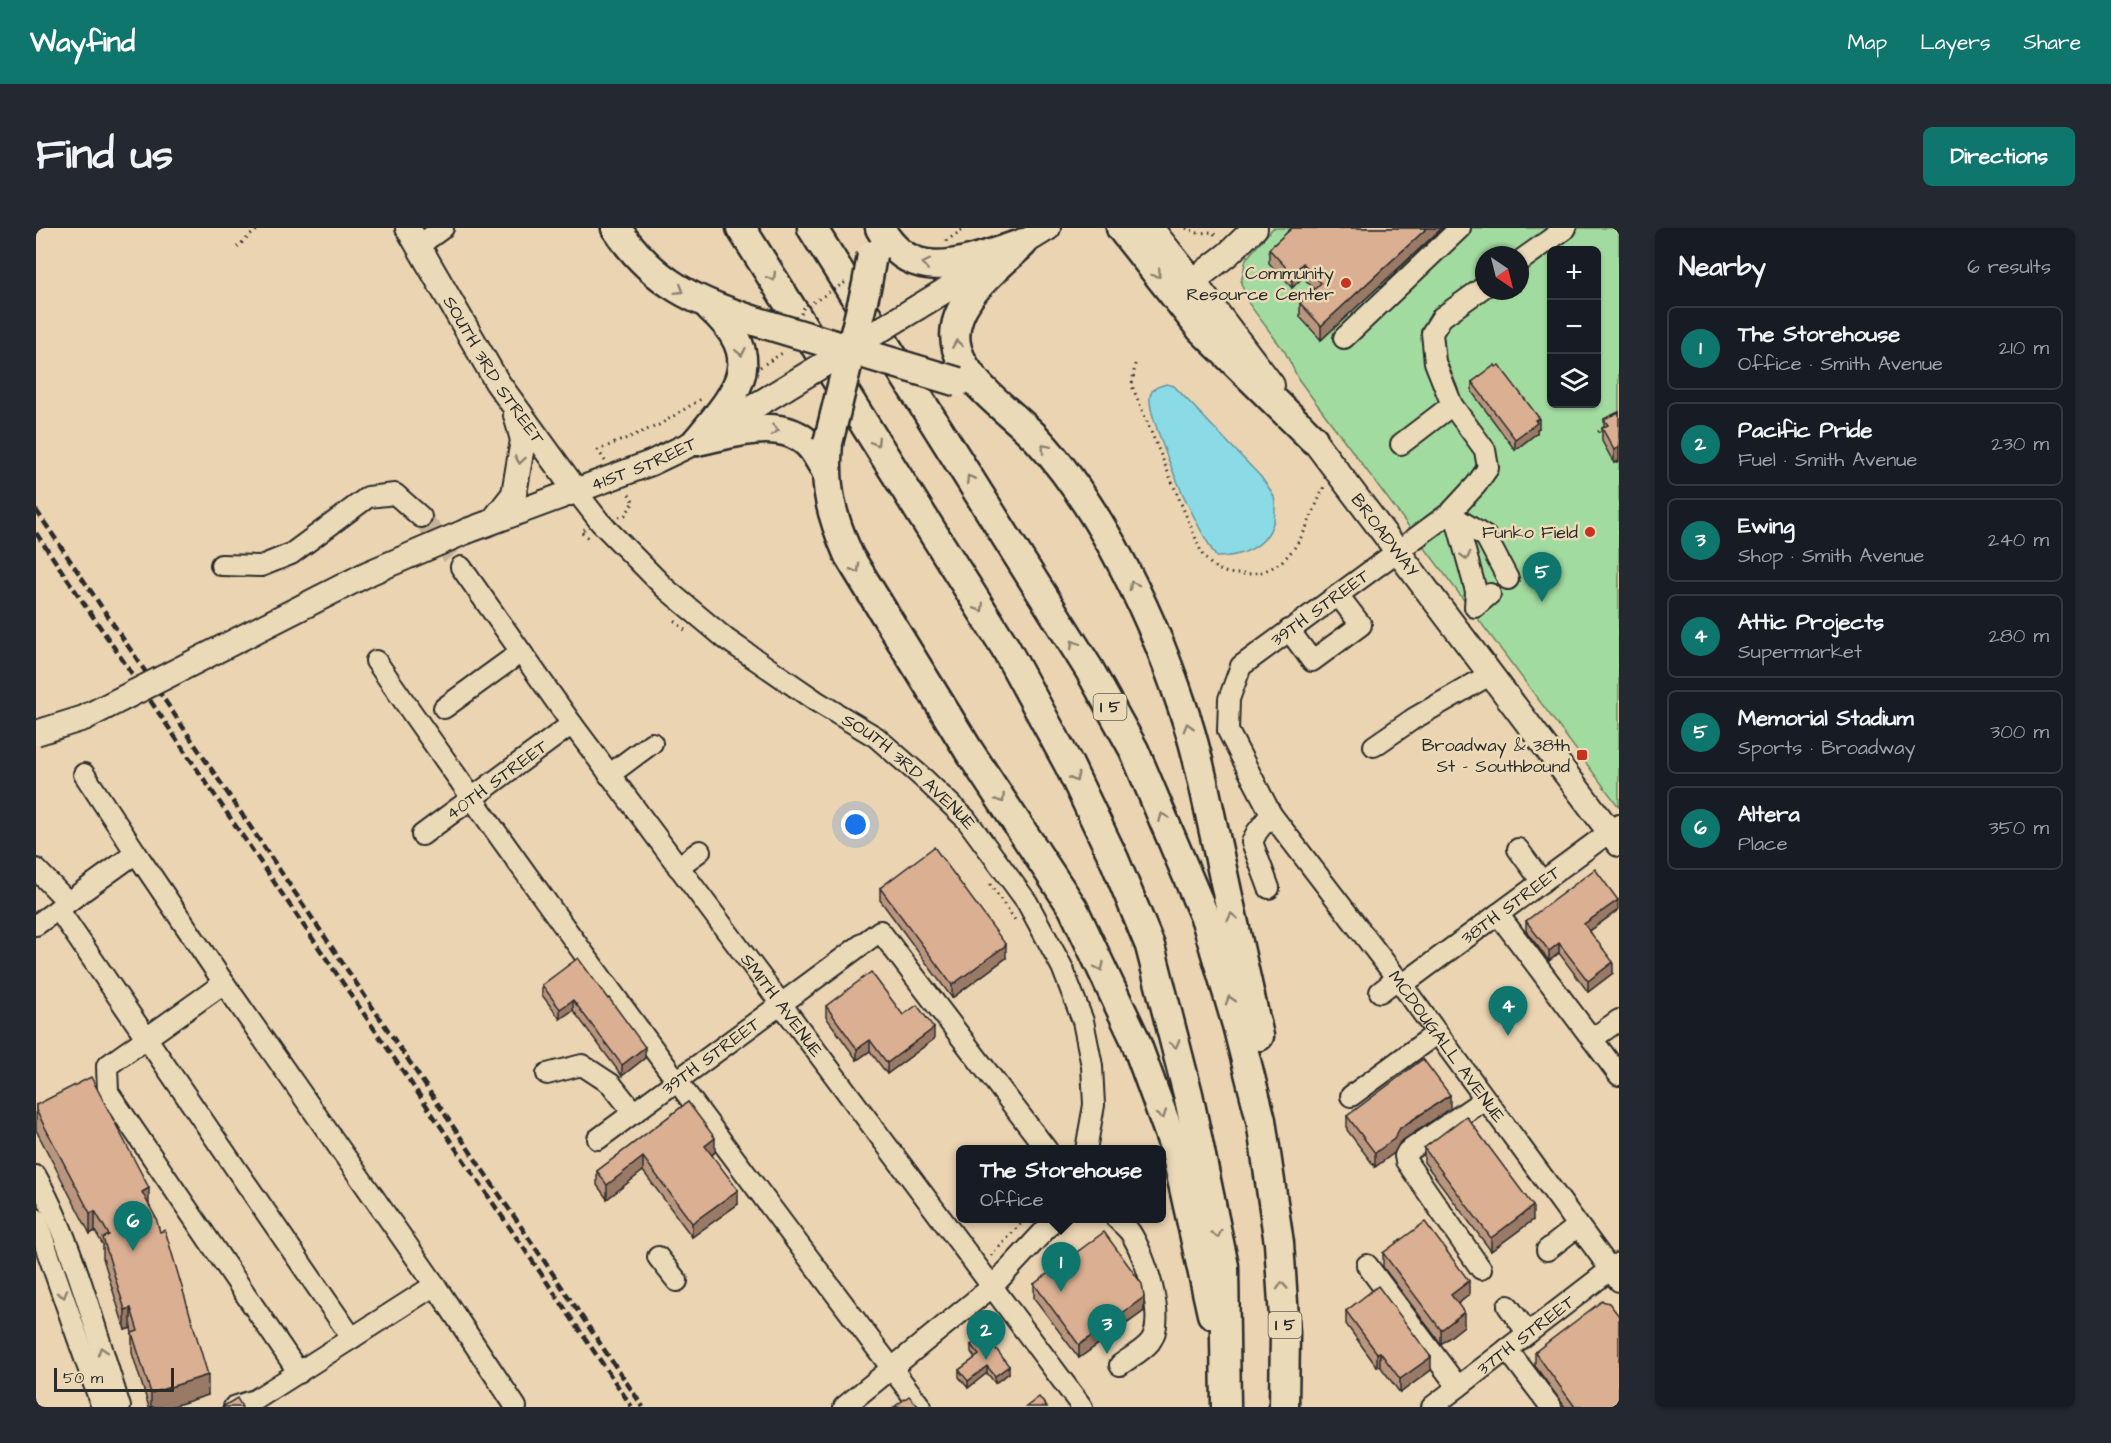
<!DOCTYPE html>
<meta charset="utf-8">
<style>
:root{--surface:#171b24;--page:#242831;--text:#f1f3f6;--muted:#9ea1a6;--line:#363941;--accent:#0f766e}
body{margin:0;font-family:"Architects Daughter",sans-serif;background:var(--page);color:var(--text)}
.controls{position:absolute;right:18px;top:18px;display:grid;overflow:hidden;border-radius:9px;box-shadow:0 2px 4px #0004}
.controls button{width:54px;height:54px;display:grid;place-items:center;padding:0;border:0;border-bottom:2px solid var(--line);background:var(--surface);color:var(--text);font:30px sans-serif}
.compass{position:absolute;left:1439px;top:18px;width:54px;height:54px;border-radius:50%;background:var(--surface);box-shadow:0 2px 4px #0004;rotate:145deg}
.scale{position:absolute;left:18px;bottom:15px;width:120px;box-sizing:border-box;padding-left:6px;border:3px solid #2b2b2b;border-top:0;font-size:16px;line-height:21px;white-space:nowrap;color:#2b2b2b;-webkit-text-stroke:4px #ebdab7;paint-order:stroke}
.you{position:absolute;left:820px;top:597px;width:21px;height:21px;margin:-15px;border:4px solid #fff;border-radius:50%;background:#1a73e8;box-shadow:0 0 0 9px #1a73e833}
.badge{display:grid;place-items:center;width:39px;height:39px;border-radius:50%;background:var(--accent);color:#fff;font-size:20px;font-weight:700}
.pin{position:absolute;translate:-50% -50px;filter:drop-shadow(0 2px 3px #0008)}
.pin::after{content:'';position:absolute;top:32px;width:21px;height:18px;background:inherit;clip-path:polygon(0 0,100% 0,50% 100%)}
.popup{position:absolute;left:920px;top:917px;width:210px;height:78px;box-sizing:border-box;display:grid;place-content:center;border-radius:9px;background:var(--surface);filter:drop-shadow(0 2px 4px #0005);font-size:20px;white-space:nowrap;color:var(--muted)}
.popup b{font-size:22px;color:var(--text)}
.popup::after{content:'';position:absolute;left:50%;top:100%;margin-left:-12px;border:12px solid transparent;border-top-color:var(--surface)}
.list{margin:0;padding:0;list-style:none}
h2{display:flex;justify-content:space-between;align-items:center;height:78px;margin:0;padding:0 24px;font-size:26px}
h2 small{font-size:20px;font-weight:400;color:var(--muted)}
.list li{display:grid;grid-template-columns:39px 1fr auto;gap:18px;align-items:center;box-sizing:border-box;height:84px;margin:0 12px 12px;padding:0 12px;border:2px solid var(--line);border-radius:9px}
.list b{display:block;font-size:22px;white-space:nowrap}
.list p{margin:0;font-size:20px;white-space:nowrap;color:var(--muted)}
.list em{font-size:20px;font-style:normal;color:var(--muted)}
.icon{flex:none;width:33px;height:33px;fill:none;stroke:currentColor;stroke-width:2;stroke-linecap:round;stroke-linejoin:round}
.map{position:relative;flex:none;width:1583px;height:1179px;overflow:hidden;border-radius:9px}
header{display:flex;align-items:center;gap:36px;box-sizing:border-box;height:84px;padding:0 30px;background:var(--accent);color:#fff}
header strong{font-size:28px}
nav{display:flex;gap:33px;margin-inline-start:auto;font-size:21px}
.intro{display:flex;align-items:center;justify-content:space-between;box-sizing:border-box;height:144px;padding:0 36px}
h1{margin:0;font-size:42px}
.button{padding:15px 27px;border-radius:9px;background:var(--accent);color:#fff;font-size:21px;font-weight:700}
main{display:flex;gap:36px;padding:0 36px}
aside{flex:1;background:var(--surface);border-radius:9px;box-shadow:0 2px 4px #0004}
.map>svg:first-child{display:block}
</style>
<header>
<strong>Wayfind</strong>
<nav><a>Map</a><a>Layers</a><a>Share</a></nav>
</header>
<div class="intro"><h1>Find us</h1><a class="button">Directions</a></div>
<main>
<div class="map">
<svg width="1583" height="1179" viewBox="0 0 1583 1179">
<rect width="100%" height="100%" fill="#ebd4b2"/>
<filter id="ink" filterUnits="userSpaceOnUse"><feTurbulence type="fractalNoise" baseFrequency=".0167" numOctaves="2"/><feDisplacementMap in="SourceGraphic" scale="12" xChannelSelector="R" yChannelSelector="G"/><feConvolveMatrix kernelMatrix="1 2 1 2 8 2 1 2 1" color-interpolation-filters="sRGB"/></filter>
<g filter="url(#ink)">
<!-- green -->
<path fill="#a2db9f" stroke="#668365" stroke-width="1.5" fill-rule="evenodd" d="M1237 0H1583V579L1263 152 1249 124 1213 76 1205 55 1210 31ZM1516 22H1560V176H1516ZM1448 27H1484V63H1448Z"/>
<!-- water -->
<path fill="#8bdbe7" stroke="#65959c" stroke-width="1.5" d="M1131 156 1138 158 1225 249C1229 255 1235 262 1238 269 1240 276 1239 285 1238 292 1231 319 1206 329 1180 329 1156 289 1136 245 1121 201 1118 191 1113 180 1114 169 1115 160 1123 158 1131 156Z"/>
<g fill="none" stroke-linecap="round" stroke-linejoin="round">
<!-- minor-tunnel -->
<polyline stroke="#c5b297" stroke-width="20" stroke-dasharray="20 10" stroke-linecap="butt" points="385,289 425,339"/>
<!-- minor casing -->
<g stroke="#2b2b2b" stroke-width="24">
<g id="minor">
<polyline points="382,18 407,0"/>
<polyline points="1484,33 1530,0"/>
<path id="s1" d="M1448 59 1406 89 1396 105 1399 134 1416 177 1449 222 1452 240 1440 257 1415 284 1205 438 1193 471 1192 503 1235 586 1366 757 1583 1053"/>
<polyline points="1308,110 1424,0"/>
<polyline points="1365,216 1416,177"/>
<path id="s2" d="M540 263 564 294 629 360 690 411 780 473 840 509 887 550 930 591 991 674 1026 739 1047 793 1056 838 1058 877 1050 922"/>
<polyline points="185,337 225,338 255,326 332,269 359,266 385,289"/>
<path id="s3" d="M425 339 536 496 1046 1179"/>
<polyline points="1454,366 1439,379 1440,363 1420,290 1450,309 1472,351"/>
<polyline points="1253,402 1276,433 1325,397 1302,367"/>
<path d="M340 433C515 686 699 933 885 1179"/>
<polyline points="408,480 485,424"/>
<polyline points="1338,518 1377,491 1455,446"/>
<polyline points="48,546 100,625"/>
<polyline points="573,547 616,515"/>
<path id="s4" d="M386 607 536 496"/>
<polyline points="1482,621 1506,654"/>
<polyline points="642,639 664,623"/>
<polyline points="0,641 32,674"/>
<polyline points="1233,660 1216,614 1221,604 1235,586"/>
<polyline points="22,681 316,1110"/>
<polyline points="1462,686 1583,847"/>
<polyline points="0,697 100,625 188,755 399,1057 219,1172 198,1179"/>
<polyline points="188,755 71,838 72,864 263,1145"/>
<path id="s5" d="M1366 757 1583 597"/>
<polyline points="1344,764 1361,751"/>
<polyline points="1556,811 1583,792"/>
<polyline points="511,846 546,837 575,856 598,885"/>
<polyline points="1315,868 1401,805"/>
<path id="s6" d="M562 911 844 703 1011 922"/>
<path d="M0 948C38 1017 60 1104 84 1179"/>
<path d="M1080 990C1085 995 1090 999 1094 1004 1108 1025 1132 1091 1114 1114 1107 1123 1093 1130 1084 1137"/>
<polyline points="0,991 66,1179"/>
<polyline points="1511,1022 1542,998"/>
<polyline points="622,1029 641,1053"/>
<polyline points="1331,1037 1422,1159"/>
<polyline points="1445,1041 1370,933 1369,928 1371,924 1449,871"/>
<polyline points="399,1057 480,1179"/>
<polyline points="1472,1078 1492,1105"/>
<polyline points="1471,1121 1515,1179"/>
<polyline points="808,1179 957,1058 1011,1000 1017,990"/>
<path id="s7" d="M1396 1179 1583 1035"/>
</g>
</g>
<!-- major casing -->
<g stroke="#2b2b2b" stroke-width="28">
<g id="major">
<path id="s8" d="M372 0 461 154 540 263"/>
<polyline points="1115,0 1157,53 1236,157"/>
<polyline points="1157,53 1192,26 1219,0"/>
<polyline points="882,79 1012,0"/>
<path id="s9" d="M1266 197 1583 616"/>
<polyline points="457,293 478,266 487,212 480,187"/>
<path id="s10" d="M431 303 615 235 661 213 749 160"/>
</g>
</g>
<!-- highway casing -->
<g stroke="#2b2b2b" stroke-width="33">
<g id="highway">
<path d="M580 0C619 57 659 73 722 94"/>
<polyline points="705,0 969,419 1033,537 1078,631 1114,718 1152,866 1188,1038 1190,1179"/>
<polyline points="776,0 1053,441 1098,522 1170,692 1201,797 1225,892 1243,1015 1249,1105 1248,1179"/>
<path d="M844 0C876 58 929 34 979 18"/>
<polyline points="1085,0 1165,101 1277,211"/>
<path d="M987 15C959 42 909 77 921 121 931 157 977 185 1002 212 1031 243 1056 282 1077 319 1105 370 1129 426 1147 481 1162 524 1170 569 1180 613 1194 678 1208 743 1223 808"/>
<path d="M661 213C701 164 733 132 674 79"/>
<path d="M661 213C695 206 748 187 775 219 781 226 785 235 790 243"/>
<path d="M792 215C788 260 795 287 813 328L933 523 1037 680 1098 809 1140 924 1176 1086"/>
</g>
</g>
<!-- path -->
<g stroke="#2b2b2b" stroke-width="3" stroke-dasharray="1.5 4.5" stroke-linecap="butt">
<polyline points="1150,0 1161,5 1177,4 1181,10"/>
<polyline points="910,13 929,0"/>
<polyline points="201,19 223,0"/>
<path d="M1099 136 1096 158 1167 328C1180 343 1190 347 1211 346 1259 344 1271 296 1288 259"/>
<polyline points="1562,204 1569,200"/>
<polyline points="569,233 562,222 623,197 665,171"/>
<polyline points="583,289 589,287 598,274 592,265"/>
<polyline points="549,301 545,303 552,310"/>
<polyline points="639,393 652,405"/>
<polyline points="954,656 979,692"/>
<polyline points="955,1028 990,990"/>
<polyline points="951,1086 963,1099"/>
</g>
<!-- minor -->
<use href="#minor" stroke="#ebdab7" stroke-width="20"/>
<!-- major -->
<use href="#major" stroke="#ebdab7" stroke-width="24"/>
<!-- highway -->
<use href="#highway" stroke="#ebdab7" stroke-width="28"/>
<!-- rail -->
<g stroke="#2b2b2b" stroke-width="4.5" stroke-dasharray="9 4.5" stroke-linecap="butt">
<polyline points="0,282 607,1179"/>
<polyline points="0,305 596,1179"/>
</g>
<!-- major-bridge casing -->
<g stroke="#2b2b2b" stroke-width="28" stroke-linecap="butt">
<g id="major-bridge">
<polyline points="749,160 882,79"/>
<polyline points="0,505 48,490 333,345 431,303"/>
</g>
</g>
<!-- highway-bridge casing -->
<g stroke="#2b2b2b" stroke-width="33" stroke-linecap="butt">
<g id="highway-bridge">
<polyline points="722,94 922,154"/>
<polyline points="792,215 831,56 836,27"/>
</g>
</g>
<!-- path-bridge -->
<g stroke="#2b2b2b" stroke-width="3" stroke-dasharray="1.5 4.5" stroke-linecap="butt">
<polyline points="765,86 766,81 810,54"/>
<polyline points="724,139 748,124"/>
</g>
<!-- major-bridge -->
<use href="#major-bridge" stroke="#ebdab7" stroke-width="24"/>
<!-- highway-bridge -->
<use href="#highway-bridge" stroke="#ebdab7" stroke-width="28"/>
</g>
<!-- wall -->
<g fill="#bb967e" stroke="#2b2b2b" stroke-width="1.5">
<polygon points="1256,0 1406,0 1285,112 1264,89 1264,75 1278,61 1267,49 1256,60 1233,35 1233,21"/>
<polygon points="1436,154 1503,200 1501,201 1501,205 1479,222 1436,164"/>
<polygon points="1583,184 1583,233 1578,235 1566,213 1566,200 1568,199 1568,191"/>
<polygon points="844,660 970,730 916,770 844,672"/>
<polygon points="1582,682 1554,703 1577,745 1552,764 1523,725 1513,733 1490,703 1490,693"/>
<polygon points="506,757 572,771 609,830 586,848 537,782 524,791 506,767"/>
<polygon points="790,778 867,787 898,811 851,846 834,823 821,832 790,789"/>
<polygon points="652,874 679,924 676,927 702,976 656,1009 607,943 571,971 561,957 561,943"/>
<polygon points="0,877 113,977 172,1167 134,1179 113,1179 96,1125 96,1105 95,1100 89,1102 67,1030 67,1017 59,1003 54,1006 0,902"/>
<polygon points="1414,881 1364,914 1358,925 1339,939 1311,902 1311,888"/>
<polygon points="1388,920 1497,992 1455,1023 1388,934"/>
<polygon points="1347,1025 1433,1067 1422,1076 1428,1098 1405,1116 1347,1039"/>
<polygon points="998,1056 1108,1083 1043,1130 998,1070"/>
<polygon points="1310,1083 1395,1142 1364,1165 1344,1138 1341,1139 1310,1096"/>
<polygon points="935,1117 973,1145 959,1155 951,1145 932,1160 923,1149 923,1142 939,1130 935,1124"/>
<polygon points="1499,1124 1583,1179 1529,1179 1499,1138"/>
</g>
<!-- shaded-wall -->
<g fill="#997a66" stroke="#2b2b2b" stroke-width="1.5">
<polygon points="1391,0 1406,0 1285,112 1285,98"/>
<polygon points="1267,35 1267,49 1256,60 1256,46"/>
<polygon points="1503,190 1503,200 1501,201 1501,205 1479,222 1479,211"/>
<polygon points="1583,219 1583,233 1578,235 1578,222"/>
<polygon points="1582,672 1582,682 1548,707 1548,696"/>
<polygon points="1523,715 1523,725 1513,733 1513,723"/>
<polygon points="970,717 970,730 916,770 916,757"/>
<polygon points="1577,734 1577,745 1552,764 1552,753"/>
<polygon points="537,772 537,782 524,791 524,781"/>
<polygon points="898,800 898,811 851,846 851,835"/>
<polygon points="834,812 834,823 821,832 821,821"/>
<polygon points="609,819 609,830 586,848 586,837"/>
<polygon points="1414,867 1414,881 1364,914 1358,925 1339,939 1339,925 1364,900"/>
<polygon points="679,910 679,924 669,932 669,918"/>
<polygon points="607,929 607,943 571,971 571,957"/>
<polygon points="113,960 113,981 106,964"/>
<polygon points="702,962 702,976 656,1009 656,995"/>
<polygon points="1497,978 1497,992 1455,1023 1455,1010"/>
<polygon points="59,983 59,1003 54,1006 54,985"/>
<polygon points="1433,1053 1433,1067 1415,1081 1415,1067"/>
<polygon points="1108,1069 1108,1083 1043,1130 1043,1117"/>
<polygon points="95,1080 95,1100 89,1102 89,1082"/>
<polygon points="1428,1084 1428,1098 1405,1116 1405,1102"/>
<polygon points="1344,1124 1344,1138 1341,1139 1341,1125"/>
<polygon points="1395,1129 1395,1142 1364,1165 1364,1151"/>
<polygon points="951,1138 951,1145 932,1160 932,1153"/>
<polygon points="973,1138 973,1145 959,1155 959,1148"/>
<polygon points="172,1147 172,1167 134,1179 115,1179 115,1165"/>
</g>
<!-- building -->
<g fill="#daaf92" stroke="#2b2b2b" stroke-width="1.5">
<polygon points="1256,0 1391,0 1285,98 1264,75 1285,55 1267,35 1256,46 1233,21"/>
<polygon points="1459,137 1460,139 1463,137 1503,190 1499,192 1501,195 1479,211 1436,154"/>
<polygon points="1583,184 1583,219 1578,222 1566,200 1572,197 1568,191"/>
<polygon points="898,619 970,717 916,757 844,660"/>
<polygon points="1559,641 1582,672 1548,696 1577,734 1552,753 1523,715 1513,723 1490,693"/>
<polygon points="542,730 572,771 573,770 609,819 586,837 537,772 524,781 506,757"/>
<polygon points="835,744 867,787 881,777 898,800 851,835 834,812 821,821 790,778"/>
<polygon points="1387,831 1414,867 1364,900 1358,911 1339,925 1311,888"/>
<polygon points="55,849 113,960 106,964 120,990 124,1004 129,1002 172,1147 115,1165 96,1105 102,1103 95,1080 89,1082 67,1010 73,1007 59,983 54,985 0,882 0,877"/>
<polygon points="652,874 679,910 669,918 702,962 656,995 607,929 571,957 561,943"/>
<polygon points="1430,888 1497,978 1455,1010 1388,920"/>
<polygon points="1389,994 1433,1053 1415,1067 1428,1084 1405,1102 1347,1025"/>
<polygon points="1068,1004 1106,1056 1108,1069 1043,1117 998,1056"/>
<polygon points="1342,1058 1395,1129 1364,1151 1344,1124 1341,1125 1310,1083"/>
<polygon points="1566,1073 1573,1075 1583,1088 1583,1179 1539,1179 1499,1124"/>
<polygon points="949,1106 973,1138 959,1148 951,1138 932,1153 923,1142 943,1127 935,1117"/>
<polygon points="873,1168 883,1179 858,1179"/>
<polygon points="1003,1169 1011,1179 990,1179"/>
<polygon points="201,1170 206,1179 186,1179"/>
</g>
<!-- one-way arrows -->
<defs><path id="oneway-chevron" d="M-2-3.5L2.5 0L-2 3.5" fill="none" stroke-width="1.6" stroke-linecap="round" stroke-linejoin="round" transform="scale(1.5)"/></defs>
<g stroke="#8b8271">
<use href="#oneway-chevron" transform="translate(890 36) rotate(-168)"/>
<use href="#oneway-chevron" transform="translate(1121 46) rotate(52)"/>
<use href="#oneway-chevron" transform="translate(736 49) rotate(58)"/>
<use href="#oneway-chevron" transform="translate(644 62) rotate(32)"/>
<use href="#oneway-chevron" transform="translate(921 116) rotate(-99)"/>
<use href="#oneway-chevron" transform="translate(705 124) rotate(79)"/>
<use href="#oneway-chevron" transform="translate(739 202) rotate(5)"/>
<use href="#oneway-chevron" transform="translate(840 214) rotate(58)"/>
<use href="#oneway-chevron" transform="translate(1009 220) rotate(-131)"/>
<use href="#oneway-chevron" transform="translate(484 232) rotate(99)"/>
<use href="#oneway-chevron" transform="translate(934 251) rotate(-122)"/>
<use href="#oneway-chevron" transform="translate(1430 328) rotate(75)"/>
<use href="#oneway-chevron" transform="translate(820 341) rotate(60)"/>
<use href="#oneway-chevron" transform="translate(1097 357) rotate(-118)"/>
<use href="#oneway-chevron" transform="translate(944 380) rotate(58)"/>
<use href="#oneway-chevron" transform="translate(1038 416) rotate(-122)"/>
<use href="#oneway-chevron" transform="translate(1152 499) rotate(-106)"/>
<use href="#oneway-chevron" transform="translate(1039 550) rotate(64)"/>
<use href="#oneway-chevron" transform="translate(965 571) rotate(57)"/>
<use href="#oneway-chevron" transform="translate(1127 589) rotate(-113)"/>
<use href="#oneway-chevron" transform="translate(1196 689) rotate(-102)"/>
<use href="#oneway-chevron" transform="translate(1064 739) rotate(65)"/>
<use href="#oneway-chevron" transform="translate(1194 772) rotate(-107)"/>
<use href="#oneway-chevron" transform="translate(1139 816) rotate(75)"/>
<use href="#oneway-chevron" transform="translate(1126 887) rotate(70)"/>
<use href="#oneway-chevron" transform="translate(1181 1006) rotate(78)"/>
<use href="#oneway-chevron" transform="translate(1246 1058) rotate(-94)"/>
<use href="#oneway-chevron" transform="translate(27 1066) rotate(71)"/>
<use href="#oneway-chevron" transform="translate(66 1123) rotate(-108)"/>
</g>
</g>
<!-- markers -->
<g fill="#c8321e" stroke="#ebdab7" stroke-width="2">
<circle cx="1310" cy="55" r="6"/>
<circle cx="1554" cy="304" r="6"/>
<rect x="1540" y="521" width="12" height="12" rx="3"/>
</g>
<g text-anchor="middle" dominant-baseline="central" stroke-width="5" stroke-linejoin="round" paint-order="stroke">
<!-- shield labels -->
<g fill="#ebdab7" stroke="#656055" stroke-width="1.5">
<rect x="1057.5" y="466" width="33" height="26" rx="4.5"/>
<rect x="1232.5" y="1084" width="33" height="26" rx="4.5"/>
</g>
<g font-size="16" font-weight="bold" fill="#2b2b2b">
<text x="1074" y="479">I 5</text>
<text x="1249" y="1097">I 5</text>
</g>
<!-- poi labels -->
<g font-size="18" fill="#2b2b2b" stroke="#ebdab7" text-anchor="end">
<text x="1298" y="45">Community<tspan x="1298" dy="21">Resource Center</tspan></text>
<text x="1542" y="304">Funko Field</text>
<text x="1534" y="517">Broadway &amp; 38th<tspan x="1534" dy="21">St - Southbound</tspan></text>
</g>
<!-- street labels -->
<g font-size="18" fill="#2b2b2b" stroke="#ebdab7">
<text stroke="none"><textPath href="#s8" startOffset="166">SOUTH 3RD STREET</textPath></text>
<text stroke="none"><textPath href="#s10" startOffset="189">41ST STREET</textPath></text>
<text stroke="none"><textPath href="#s9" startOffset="138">BROADWAY</textPath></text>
<text transform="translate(1284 380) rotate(-36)">39TH STREET</text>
<text stroke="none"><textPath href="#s2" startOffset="438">SOUTH 3RD AVENUE</textPath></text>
<text stroke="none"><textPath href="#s4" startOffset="93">40TH STREET</textPath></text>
<text stroke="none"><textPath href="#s5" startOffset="135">38TH STREET</textPath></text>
<text stroke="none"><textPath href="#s3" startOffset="543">SMITH AVENUE</textPath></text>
<text stroke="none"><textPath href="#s1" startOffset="990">MCDOUGALL AVENUE</textPath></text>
<text stroke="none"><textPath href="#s6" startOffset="140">39TH STREET</textPath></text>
<text stroke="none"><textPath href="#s7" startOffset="118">37TH STREET</textPath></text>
</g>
</g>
</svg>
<div class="controls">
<button>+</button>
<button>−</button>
<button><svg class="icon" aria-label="layers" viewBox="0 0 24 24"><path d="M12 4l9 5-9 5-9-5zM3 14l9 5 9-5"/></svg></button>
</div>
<svg class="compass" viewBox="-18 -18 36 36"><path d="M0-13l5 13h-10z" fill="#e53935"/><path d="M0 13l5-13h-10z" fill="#9ea1a6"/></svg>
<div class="scale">50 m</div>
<div class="you"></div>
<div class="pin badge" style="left:1025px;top:1064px">1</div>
<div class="popup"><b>The Storehouse</b>Office</div>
<div class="pin badge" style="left:950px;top:1132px">2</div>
<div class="pin badge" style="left:1071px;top:1126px">3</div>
<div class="pin badge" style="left:1472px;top:808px">4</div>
<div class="pin badge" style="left:1506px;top:374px">5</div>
<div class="pin badge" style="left:97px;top:1023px">6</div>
</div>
<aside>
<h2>Nearby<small>6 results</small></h2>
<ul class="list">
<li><span class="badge">1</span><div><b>The Storehouse</b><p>Office · Smith Avenue</p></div><em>210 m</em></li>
<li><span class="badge">2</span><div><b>Pacific Pride</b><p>Fuel · Smith Avenue</p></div><em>230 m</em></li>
<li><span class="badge">3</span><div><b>Ewing</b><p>Shop · Smith Avenue</p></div><em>240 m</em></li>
<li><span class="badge">4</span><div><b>Attic Projects</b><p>Supermarket</p></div><em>280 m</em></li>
<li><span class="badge">5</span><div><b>Memorial Stadium</b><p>Sports · Broadway</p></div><em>300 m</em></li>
<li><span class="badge">6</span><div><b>Altera</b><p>Place</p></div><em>350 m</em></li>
</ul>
</aside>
</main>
